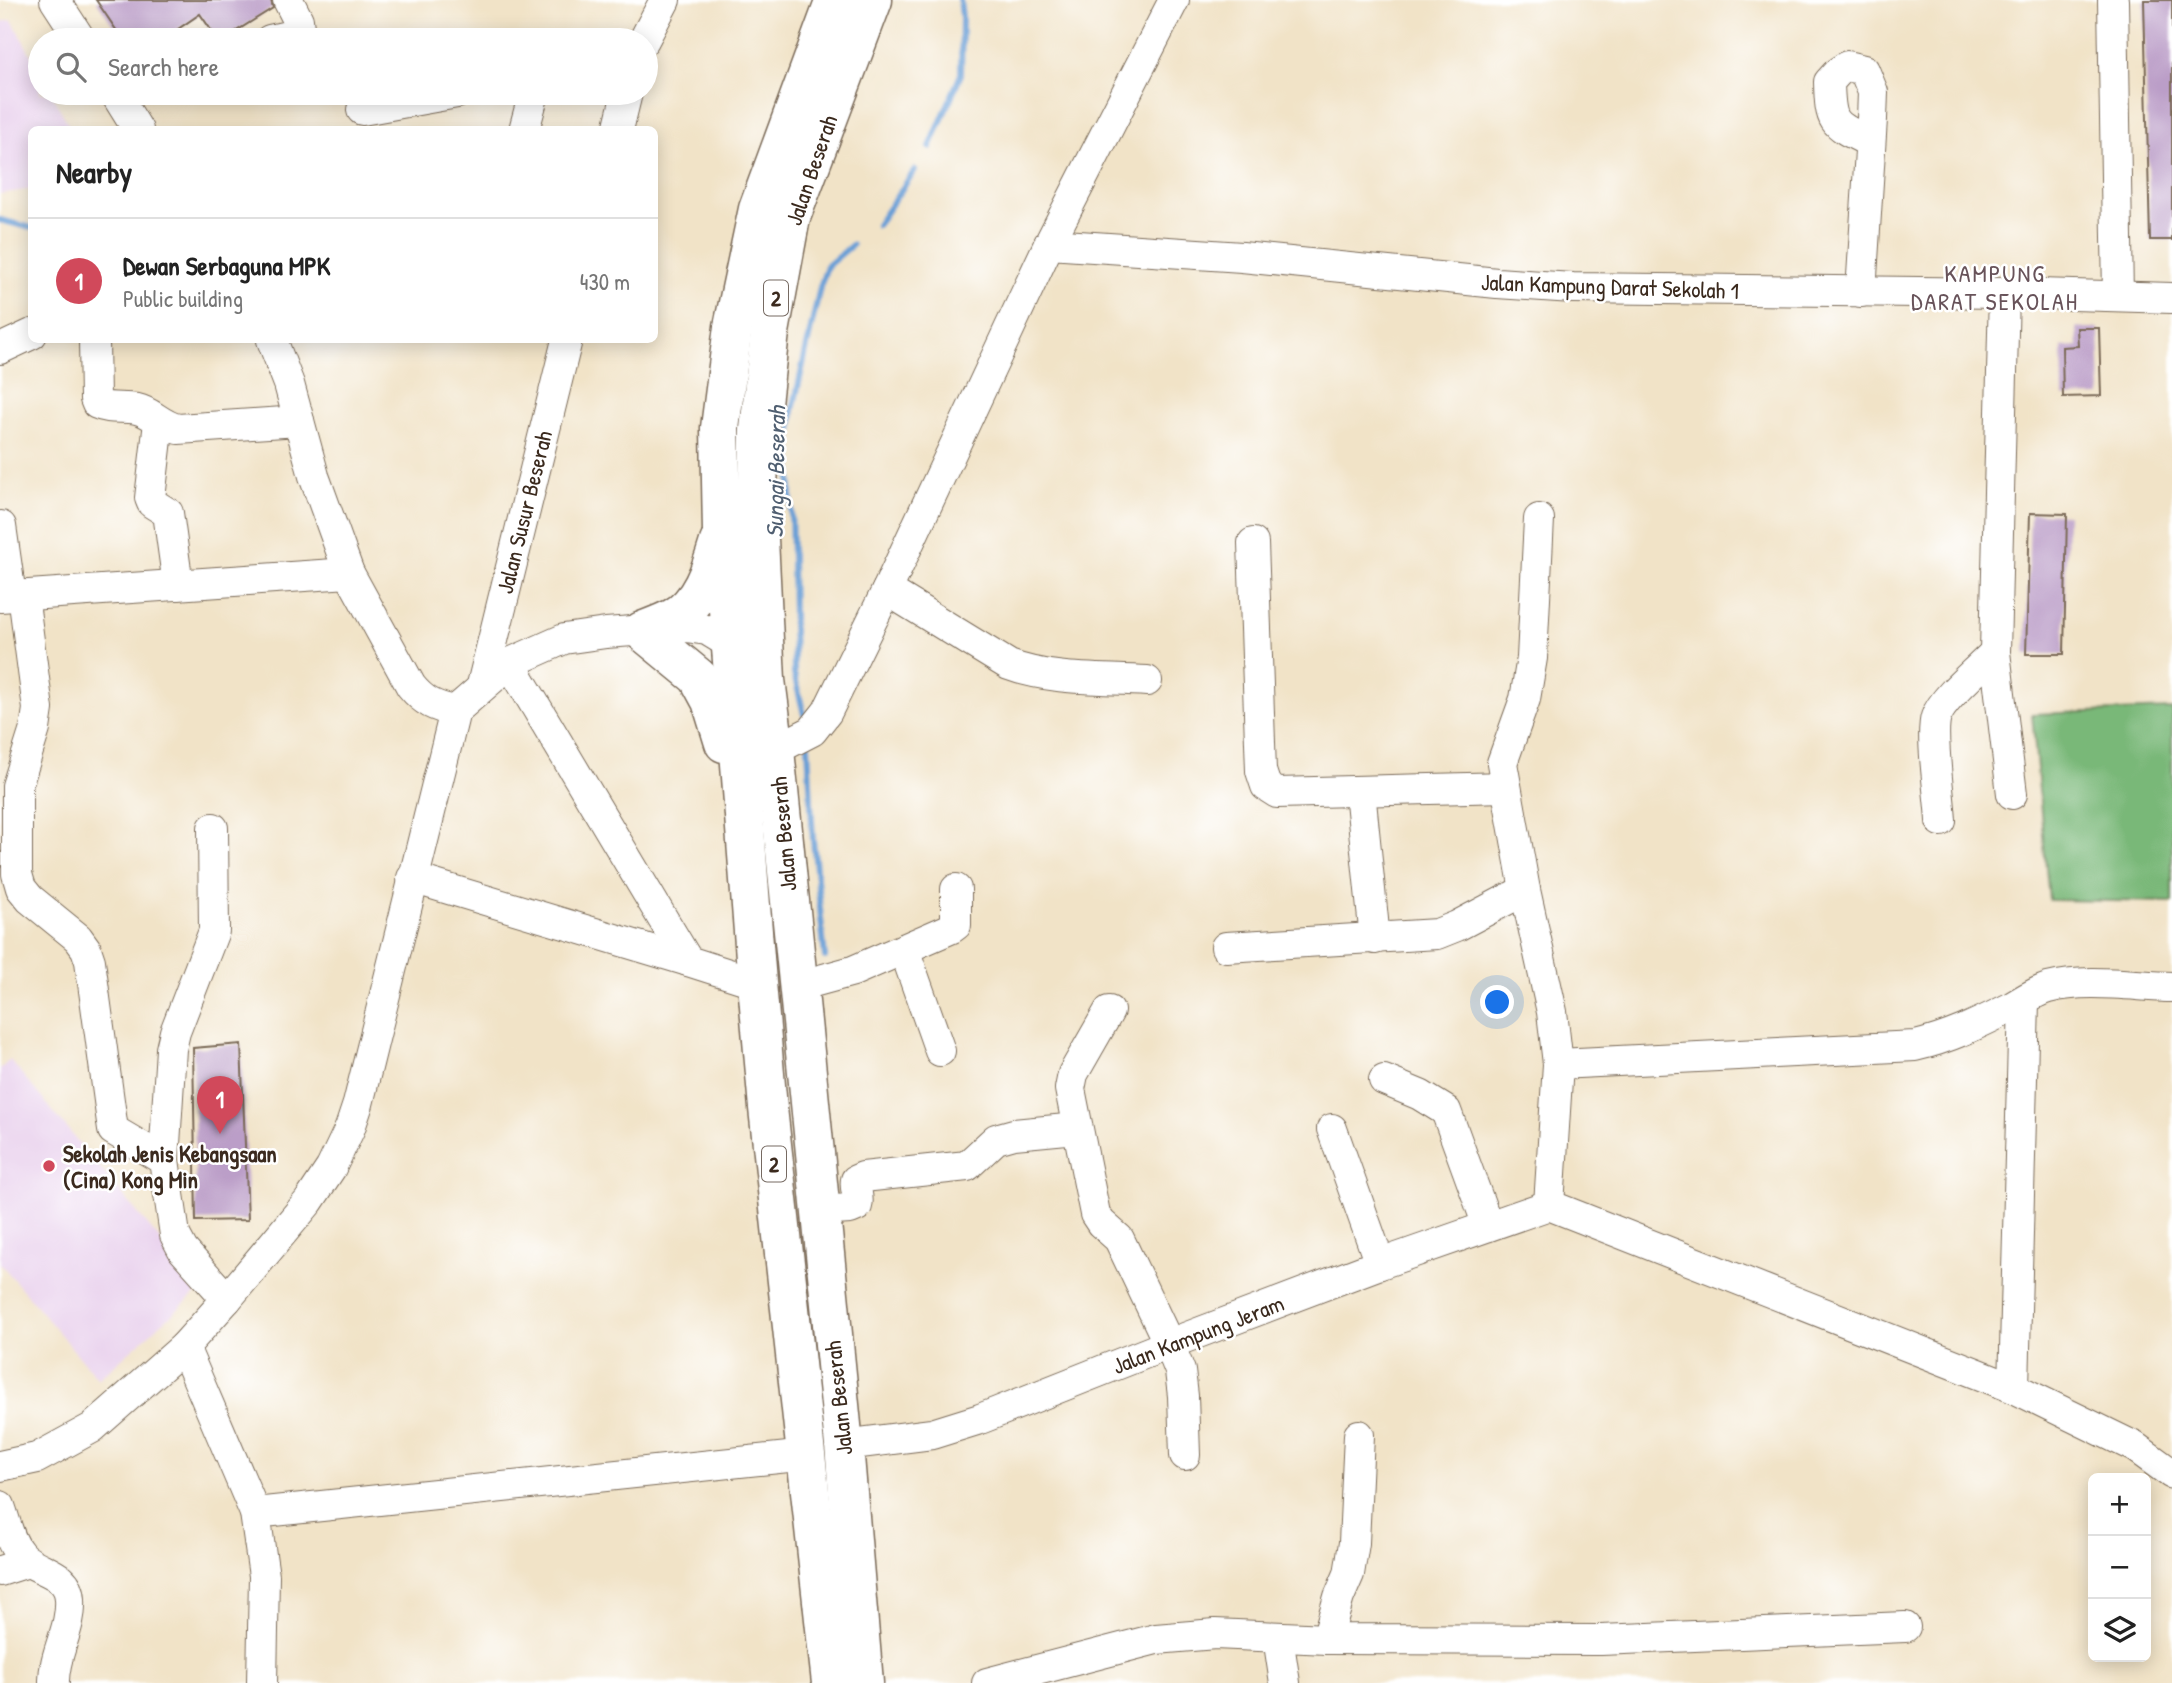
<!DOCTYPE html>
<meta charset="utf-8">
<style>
:root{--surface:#fff;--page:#f2f2f2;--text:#222;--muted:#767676;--line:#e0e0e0;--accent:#d1495b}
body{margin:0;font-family:"Patrick Hand",sans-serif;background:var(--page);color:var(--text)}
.controls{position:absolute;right:21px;bottom:21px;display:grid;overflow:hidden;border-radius:10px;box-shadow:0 4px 18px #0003}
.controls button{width:63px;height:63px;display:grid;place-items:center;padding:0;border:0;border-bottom:2px solid var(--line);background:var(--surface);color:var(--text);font:35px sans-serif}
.you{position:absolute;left:1498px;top:1003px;width:24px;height:24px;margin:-18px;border:5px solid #fff;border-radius:50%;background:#1a73e8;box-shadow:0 0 0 10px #1a73e833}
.badge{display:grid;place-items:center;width:46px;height:46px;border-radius:50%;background:var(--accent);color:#fff;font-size:23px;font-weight:700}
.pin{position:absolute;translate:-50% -58px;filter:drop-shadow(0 2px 4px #0008)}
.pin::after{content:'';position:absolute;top:37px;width:24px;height:21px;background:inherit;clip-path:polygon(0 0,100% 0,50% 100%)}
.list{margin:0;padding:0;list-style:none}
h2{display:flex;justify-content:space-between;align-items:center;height:91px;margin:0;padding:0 28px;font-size:30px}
h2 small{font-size:23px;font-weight:400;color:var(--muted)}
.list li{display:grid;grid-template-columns:46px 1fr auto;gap:21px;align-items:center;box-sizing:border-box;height:126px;padding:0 28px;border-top:2px solid var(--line)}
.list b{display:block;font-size:26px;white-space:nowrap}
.list p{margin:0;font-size:23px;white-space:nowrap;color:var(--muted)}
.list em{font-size:23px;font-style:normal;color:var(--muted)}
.icon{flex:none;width:38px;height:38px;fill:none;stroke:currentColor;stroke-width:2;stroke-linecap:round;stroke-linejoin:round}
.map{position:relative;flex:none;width:2172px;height:1683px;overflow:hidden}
.search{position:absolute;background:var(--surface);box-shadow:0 4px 18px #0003;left:28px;top:28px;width:630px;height:77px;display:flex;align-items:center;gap:18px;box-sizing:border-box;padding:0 24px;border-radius:38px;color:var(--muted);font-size:26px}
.panel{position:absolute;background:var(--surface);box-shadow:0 4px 18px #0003;left:28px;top:126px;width:630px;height:217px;border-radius:10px}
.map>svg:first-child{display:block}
</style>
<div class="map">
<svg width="2172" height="1683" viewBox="0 0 2172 1683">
<rect width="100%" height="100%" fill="#fff"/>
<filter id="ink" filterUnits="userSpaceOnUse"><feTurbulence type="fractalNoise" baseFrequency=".0143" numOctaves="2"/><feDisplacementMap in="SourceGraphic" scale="14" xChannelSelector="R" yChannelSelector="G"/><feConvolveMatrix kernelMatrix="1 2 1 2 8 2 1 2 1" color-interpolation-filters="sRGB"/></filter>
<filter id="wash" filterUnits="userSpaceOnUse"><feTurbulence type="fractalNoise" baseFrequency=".00686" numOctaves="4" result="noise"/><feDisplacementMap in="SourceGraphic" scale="28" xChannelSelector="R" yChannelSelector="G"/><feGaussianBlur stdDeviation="1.57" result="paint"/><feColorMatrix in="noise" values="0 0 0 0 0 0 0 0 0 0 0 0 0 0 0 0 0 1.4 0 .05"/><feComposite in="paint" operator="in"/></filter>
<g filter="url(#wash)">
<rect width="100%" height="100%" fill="#f1e3c7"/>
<!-- built -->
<g fill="#e9d1ed">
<polygon points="12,20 40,72 40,93 51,93 71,129 32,130 31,189 0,194 0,22"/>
<polygon points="10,1060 201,1289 98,1379 0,1263 0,1069"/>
</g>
<!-- forest -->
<polygon fill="#79b878" stroke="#5a714b" stroke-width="2" points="2172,709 2172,902 2049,900 2032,714"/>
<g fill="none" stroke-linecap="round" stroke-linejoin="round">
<!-- stream -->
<g stroke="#699fd6" stroke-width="6">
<polyline points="930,147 961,74 962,17 960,0"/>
<polyline points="0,220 32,228"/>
<polyline points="877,225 915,170"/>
<polyline points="804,714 794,674 790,442 793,410 820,287 827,266 852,245"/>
<polyline points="808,746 813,840 825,957"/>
</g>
</g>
<g id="blocks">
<!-- building -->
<g fill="#bb9ec8">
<polygon points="96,0 271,0 273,8 222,40 218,40 200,14 162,40 123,40"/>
<polygon points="2144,0 2172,0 2172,240 2150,240"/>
<polygon points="2077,328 2099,328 2101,396 2063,397 2062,347 2078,346"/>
<polygon points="2030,513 2067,514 2064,654 2026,654"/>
<polygon points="241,1044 248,1220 196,1221 193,1048"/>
</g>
</g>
</g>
<g filter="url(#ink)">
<use href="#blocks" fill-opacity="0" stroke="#7b6b59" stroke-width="2"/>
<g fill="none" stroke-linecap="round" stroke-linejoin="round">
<!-- minor casing -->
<g stroke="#7b6b59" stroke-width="32">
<g id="minor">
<polyline points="55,0 81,40"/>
<polyline points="2113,0 2118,296"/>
<polyline points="270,40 293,35 299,28 298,20 288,0"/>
<polyline points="644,40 665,0"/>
<polyline points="115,93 138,130"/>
<polyline points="362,110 457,93"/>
<polyline points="524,130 534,93"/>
<polyline points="618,130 627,93"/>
<polyline points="1049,244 1242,257 1497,283 1573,288 2004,293 2172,298"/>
<path d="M1861 292 1872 119 1873 92 1864 70 1847 66 1838 72 1829 82C1830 125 1833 124 1870 142"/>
<polyline points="2004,293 1995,652 2012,794"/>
<path d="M94 340 95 399 97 404C110 410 123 406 137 409 152 412 160 425 178 429L299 421"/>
<path d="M272 340 289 384 314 476 349 573 411 686C424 702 435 707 455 711"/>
<polyline points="0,349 32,334"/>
<polyline points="159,422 150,498 152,503 168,513 178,585"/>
<polyline points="1539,519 1532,658 1525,699 1502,763 1525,890 1552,1012 1558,1064 1549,1205"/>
<polyline points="1,526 11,596"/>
<polyline points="1253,543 1261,771 1266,786 1277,793 1506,787"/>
<path d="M887 590 1009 665C1052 681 1102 678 1147 681"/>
<polyline points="23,595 38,709 35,729 17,786 17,874 21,888 30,899 78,938 86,949 90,961 113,1130 164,1160"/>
<polyline points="0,597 349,573"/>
<polyline points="510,663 688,961 757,983"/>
<polyline points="482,685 567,340"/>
<polyline points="775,750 812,731 827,712 887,590 1049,244 1174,0"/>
<polyline points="1360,791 1375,939"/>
<path d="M1941 821C1940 798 1930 735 1936 717 1943 697 1980 668 1995 652"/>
<polyline points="213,828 214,931 175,1032 171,1049 164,1160 175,1235 183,1250 227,1299"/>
<polyline points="412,878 688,961"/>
<polyline points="1226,947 1437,934 1457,926 1525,890"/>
<polyline points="904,949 940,1051"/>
<polyline points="798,986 853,971 952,928 956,925 956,889"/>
<polyline points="1109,1011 1073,1074 1070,1089 1095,1214 1101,1223 1119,1239 1169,1344 1180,1371 1183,1396 1185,1455"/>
<path d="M1558 1064 1915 1046C1950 1038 1978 1024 2010 1008 2022 1001 2035 992 2048 988 2085 978 2134 986 2172 987"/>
<polyline points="1384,1080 1420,1095 1446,1111 1488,1226"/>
<polyline points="1332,1129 1380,1264"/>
<polyline points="1549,1205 2014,1388 2135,1447 2172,1474"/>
<path d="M819 1211 850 1209 857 1206C860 1197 854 1189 856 1180L863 1177 967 1166 996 1139 1014 1134 1077 1128"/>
<polyline points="184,1347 255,1513 264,1576 262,1683"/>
<polyline points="2014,1388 2024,1001"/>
<polyline points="844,1445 932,1434 980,1419 1169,1344 1380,1264 1549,1205"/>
<polyline points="0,1466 37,1458 92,1428 184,1347 227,1299 309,1201 331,1168 350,1128 358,1104 455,711 510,663 564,639 606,633 686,627 707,630 730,644"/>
<path d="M0 1506C6 1522 9 1542 21 1555 36 1572 69 1571 70 1599 72 1629 53 1654 54 1683"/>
<polyline points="255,1513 807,1455"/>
<polyline points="0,1571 28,1562"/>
<polyline points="1278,1637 1285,1683"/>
<polyline points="1327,1639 1339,1597 1349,1574 1354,1543 1359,1435"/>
<polyline points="987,1683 1156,1639 1215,1634 1327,1639 1601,1640 1905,1627"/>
</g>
</g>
<!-- highway casing -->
<g stroke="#7b6b59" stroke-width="41">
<g id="highway">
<path d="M719 542C711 569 700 604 673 618 663 623 652 627 642 631L698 677 711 701 724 743"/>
<polyline points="831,1683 768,1108 757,983 722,532 720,428 733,327 758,209 835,0"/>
<polyline points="864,1683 844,1445 775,750 766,680 758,519 759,430 770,332 791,217 873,0"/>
</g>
</g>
<!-- minor -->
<use href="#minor" stroke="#fff" stroke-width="30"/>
<!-- highway -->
<use href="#highway" stroke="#fff" stroke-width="38"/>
</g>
</g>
<!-- markers -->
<circle fill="#d1495b" stroke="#fff" stroke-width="2.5" cx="49" cy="1166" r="7"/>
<g text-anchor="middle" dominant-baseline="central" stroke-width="5" stroke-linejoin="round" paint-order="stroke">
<!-- shield labels -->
<g fill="#fff" stroke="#766a62" stroke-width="2">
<rect x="764" y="280.5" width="24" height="35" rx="5"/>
<rect x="762" y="1146.5" width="24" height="35" rx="5"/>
</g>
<g font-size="21" font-weight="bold" fill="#3b2a1e">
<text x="776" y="298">2</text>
<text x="774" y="1164">2</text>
</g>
<!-- street labels -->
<g font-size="23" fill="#3b2a1e" stroke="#fff">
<text transform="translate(811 170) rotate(-71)">Jalan Beserah</text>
<text transform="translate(1610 286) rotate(2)">Jalan Kampung Darat Sekolah 1</text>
<text transform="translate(524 512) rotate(-76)">Jalan Susur Beserah</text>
<text transform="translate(783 834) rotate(-95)">Jalan Beserah</text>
<text transform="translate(1198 1334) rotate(-21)">Jalan Kampung Jeram</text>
<text transform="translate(838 1398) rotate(-96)">Jalan Beserah</text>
</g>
<!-- poi labels -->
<g font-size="23" font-weight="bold" fill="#3b2a1e" stroke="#fff" text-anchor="start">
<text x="63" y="1153">Sekolah Jenis Kebangsaan<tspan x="63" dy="26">(Cina) Kong Min</tspan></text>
</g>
<!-- neighbourhood labels -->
<g font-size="24" letter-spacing="2" fill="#68535a" stroke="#fff">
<text x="1995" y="273">KAMPUNG<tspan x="1995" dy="28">DARAT SEKOLAH</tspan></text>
</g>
<!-- water labels -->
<g font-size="24" font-style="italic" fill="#505f71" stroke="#fff">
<text transform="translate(775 472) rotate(-89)">Sungai Beserah</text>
</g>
</g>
</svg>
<div class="controls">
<button>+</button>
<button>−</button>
<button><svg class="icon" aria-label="layers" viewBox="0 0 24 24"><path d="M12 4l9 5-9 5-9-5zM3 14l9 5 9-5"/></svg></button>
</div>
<div class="you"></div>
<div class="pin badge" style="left:220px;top:1134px">1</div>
<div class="search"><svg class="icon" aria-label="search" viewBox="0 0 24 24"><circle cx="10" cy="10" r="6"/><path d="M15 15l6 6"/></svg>Search here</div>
<section class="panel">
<h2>Nearby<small></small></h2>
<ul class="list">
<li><span class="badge">1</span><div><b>Dewan Serbaguna MPK</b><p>Public building</p></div><em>430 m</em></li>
</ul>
</section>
</div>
